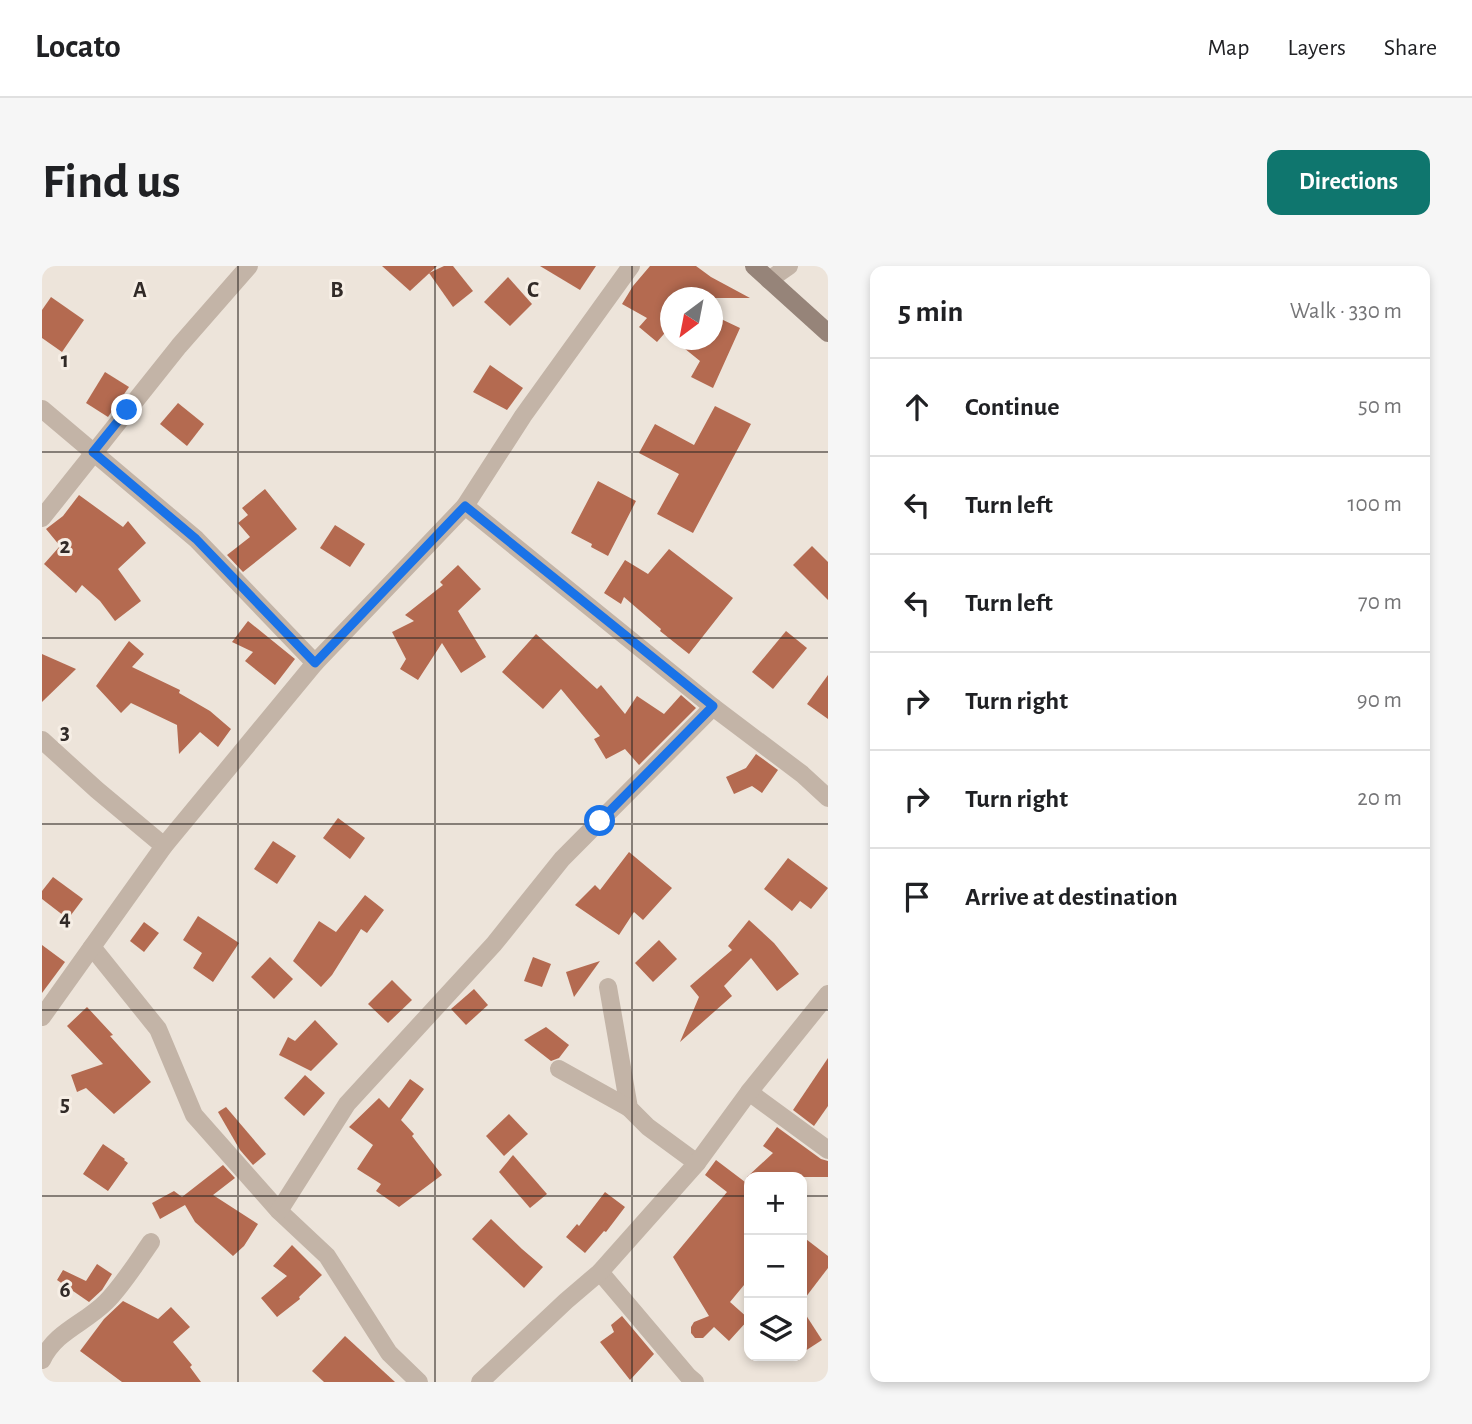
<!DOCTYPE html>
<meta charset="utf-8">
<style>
:root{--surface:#fff;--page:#f6f6f6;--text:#202124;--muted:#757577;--line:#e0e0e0;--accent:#0f766e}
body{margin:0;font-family:"Alegreya Sans",sans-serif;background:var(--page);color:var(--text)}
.controls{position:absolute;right:21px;bottom:21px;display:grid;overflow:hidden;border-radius:14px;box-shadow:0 4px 10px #0003}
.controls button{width:63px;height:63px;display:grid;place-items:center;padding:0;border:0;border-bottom:2px solid var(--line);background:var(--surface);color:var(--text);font:35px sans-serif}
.compass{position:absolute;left:618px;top:21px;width:63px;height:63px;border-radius:50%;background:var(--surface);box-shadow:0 4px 10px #0003;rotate:212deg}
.stop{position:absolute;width:21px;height:21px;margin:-16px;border:5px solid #1a73e8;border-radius:50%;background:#fff}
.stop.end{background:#1a73e8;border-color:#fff;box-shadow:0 2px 7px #0008}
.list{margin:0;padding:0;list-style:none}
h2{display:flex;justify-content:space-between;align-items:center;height:91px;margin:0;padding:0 28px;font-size:30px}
h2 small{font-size:23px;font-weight:400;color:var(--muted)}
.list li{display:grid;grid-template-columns:46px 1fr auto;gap:21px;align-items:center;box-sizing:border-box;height:98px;padding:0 28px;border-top:2px solid var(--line)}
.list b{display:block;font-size:26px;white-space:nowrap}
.list em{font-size:23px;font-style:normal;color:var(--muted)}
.icon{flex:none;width:38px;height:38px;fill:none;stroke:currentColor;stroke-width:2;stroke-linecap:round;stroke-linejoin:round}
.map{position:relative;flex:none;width:786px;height:1116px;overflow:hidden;border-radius:14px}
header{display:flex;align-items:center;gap:42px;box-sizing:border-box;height:98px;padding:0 35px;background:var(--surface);border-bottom:2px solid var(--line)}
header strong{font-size:33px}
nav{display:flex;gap:38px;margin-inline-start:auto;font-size:24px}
.intro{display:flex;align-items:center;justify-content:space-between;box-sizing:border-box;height:168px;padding:0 42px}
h1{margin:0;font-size:49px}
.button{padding:18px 32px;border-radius:14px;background:var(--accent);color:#fff;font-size:24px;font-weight:700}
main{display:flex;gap:42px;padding:0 42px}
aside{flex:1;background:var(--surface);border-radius:14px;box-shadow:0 4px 10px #0003}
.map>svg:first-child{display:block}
</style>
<header>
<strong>Locato</strong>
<nav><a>Map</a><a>Layers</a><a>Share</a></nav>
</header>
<div class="intro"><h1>Find us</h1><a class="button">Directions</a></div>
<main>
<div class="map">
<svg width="786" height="1116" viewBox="0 0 786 1116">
<rect width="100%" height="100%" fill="#ede4da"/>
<!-- building -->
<g fill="#b46a50">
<polygon points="340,0 395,0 368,25"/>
<polygon points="402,0 411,0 431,25 411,41 387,7"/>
<polygon points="498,0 554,0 538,24"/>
<polygon points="608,0 654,0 669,11 708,32 628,32 628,61 615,76 597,61 605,52 580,38 591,20"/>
<polygon points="466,11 490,38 468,60 442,36"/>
<polygon points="9,31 42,54 20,86 0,72 0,44"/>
<polygon points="679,53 698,62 671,122 649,111 658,95 632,74 670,74"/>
<polygon points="448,99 481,122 465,144 431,126"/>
<polygon points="63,106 87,121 66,151 44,137"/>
<polygon points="136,137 162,158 145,180 118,158"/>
<polygon points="673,140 709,158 651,267 615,248 637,208 597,187 613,158 652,179"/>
<polygon points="556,215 594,235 566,290 549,281 550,278 529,267"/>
<polygon points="223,223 255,263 201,306 185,289 208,271 196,257 206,249 200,242"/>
<polygon points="37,229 81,261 86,255 104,277 76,303 99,335 73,355 58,335 40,319 34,327 2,298 18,280 4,263 21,250"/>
<polygon points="293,259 323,278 308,301 278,282"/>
<polygon points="770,280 786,296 786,334 751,299"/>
<polygon points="627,283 691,332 647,388 618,365 619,363 582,331 579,338 562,327 583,294 606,308"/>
<polygon points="416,299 439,323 416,345 444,391 419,407 400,377 376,414 358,403 364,393 350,366 372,355 363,349 401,319 398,316"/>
<polygon points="206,355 253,393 233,419 203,395 211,386 190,376"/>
<polygon points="744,365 765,382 731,423 710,406"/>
<polygon points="494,368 555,423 559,419 583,448 595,430 622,448 639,429 654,442 597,499 583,483 564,493 552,473 558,470 519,423 501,443 460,406"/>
<polygon points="87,375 102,388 90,401 138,424 137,427 168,445 189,463 176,481 158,466 137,488 135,459 89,437 79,447 54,420"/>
<polygon points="0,388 34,403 0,436"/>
<polygon points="786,409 786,453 765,438"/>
<polygon points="714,488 736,504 720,527 710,520 692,528 684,511 704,502"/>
<polygon points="296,552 323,572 308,593 281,572"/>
<polygon points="231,575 254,590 235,618 212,603"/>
<polygon points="587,586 630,622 601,654 592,646 577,669 533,639 553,619 558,624"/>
<polygon points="746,592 786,622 769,643 758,635 750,645 722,623"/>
<polygon points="11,611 41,633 26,653 0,633 0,625"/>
<polygon points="323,629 342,644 325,667 319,663 290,709 279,721 251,695 277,655 294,666"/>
<polygon points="156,650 197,677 171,716 151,702 160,687 141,674"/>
<polygon points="707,654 732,677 757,708 735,725 709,692 682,720 690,730 638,776 657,731 648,720 690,684 686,680"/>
<polygon points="102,656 117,667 102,686 88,675"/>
<polygon points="617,674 635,693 611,716 593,697"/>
<polygon points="0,679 23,696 0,727"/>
<polygon points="228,691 251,713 232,733 209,711"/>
<polygon points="491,691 509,698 500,721 482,715"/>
<polygon points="558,695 532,731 524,706"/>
<polygon points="350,714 370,734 346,757 326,738"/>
<polygon points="432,723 446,739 424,759 409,743"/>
<polygon points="45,741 71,769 68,770 109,816 72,848 44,822 35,826 29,809 61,798 25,760"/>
<polygon points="273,754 296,778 269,805 237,789 246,771 253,775"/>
<polygon points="504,761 527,779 517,792 509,795 482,774"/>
<polygon points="786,792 786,840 772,860 751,844"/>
<polygon points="263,809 283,827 262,850 242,832"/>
<polygon points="368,813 382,823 359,854 372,868 370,870 400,909 357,941 334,925 339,918 315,903 331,879 307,861 337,832 347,842"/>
<polygon points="184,841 224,888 211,899 198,884 176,846"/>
<polygon points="467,848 486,868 462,890 444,870"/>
<polygon points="735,861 779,893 786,895 786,911 705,911 731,887 721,880"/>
<polygon points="61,878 83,893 82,894 86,897 66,925 41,908"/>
<polygon points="471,889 505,928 488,942 457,906"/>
<polygon points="674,894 707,919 707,1013 688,1036 707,1053 687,1075 672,1061 661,1072 653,1072 649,1067 649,1061 652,1056 667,1050 631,991 685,926 663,909"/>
<polygon points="181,899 193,912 171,929 216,958 202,980 191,990 153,956 143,939 118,953 110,937 132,925 140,931"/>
<polygon points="563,926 583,941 564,966 562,965 543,987 524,971 535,958 537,960"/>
<polygon points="449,953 480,983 501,1001 482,1022 430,973"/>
<polygon points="760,970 786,990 786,1002 760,1036"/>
<polygon points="250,979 280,1009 257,1031 258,1033 235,1051 219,1032 245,1010 231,1000"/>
<polygon points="55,998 70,1008 60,1024 47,1036 15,1014 21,1004 44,1015"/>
<polygon points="81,1035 116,1053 129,1041 148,1061 131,1076 150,1099 148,1101 159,1116 80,1116 38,1085 62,1053"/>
<polygon points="760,1043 780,1074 760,1087"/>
<polygon points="580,1050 612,1088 588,1114 558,1076 572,1066 569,1059"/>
<polygon points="303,1070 353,1116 282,1116 270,1105"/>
</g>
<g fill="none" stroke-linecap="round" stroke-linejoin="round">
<!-- street -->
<g stroke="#c3b4a7" stroke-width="18">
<polyline points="727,14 747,0"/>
<polyline points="0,143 154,273 273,397"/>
<polyline points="423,240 671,441 760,508 786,532"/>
<polyline points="0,252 137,80 207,0"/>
<polyline points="0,474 55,524 122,580"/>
<polyline points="50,681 116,763 152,849 237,945 285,990 347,1087 377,1116"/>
<polyline points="566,721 587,842 606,861 655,897"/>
<polyline points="0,751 122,580 273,397 423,240 481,150 589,0"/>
<polyline points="517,803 587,842"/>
<polyline points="707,826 786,884"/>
<polyline points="237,945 305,838 452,678 520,593 671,441"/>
<polyline points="558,1006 646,1110 653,1116"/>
<path d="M0 1094C14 1065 42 1058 64 1036 81 1019 95 996 109 976"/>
<polyline points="438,1116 524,1035 558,1006 655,897 707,826 786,728"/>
</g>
<!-- secondary -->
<polyline stroke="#968479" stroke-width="18" points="712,0 786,67"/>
</g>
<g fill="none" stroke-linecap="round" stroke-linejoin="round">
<!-- route -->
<polyline stroke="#1a73e8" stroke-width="9" points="85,144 51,186 154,273 273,397 423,240 671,440 558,555"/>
</g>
<!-- grid -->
<path fill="none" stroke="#312a27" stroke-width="2" stroke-opacity="0.55" d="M196 0V1116M393 0V1116M590 0V1116M0 186H786M0 372H786M0 558H786M0 744H786M0 930H707M760 930H786"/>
<g font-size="23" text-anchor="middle" font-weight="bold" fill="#312a27" stroke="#f6eee5" stroke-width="6" stroke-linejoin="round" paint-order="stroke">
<text x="98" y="31">A</text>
<text x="295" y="31">B</text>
<text x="491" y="31">C</text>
<text x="23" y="101">1</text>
<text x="23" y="287">2</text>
<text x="23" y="473">3</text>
<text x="23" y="659">4</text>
<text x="23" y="845">5</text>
<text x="23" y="1031">6</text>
</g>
</svg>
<div class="controls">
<button>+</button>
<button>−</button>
<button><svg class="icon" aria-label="layers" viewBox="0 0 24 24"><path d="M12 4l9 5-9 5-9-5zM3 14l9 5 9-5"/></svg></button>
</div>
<svg class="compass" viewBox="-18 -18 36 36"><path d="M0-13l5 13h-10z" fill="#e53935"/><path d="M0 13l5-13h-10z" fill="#757577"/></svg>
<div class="stop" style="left:558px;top:555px"></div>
<div class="stop end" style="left:85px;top:144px"></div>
</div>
<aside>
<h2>5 min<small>Walk · 330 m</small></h2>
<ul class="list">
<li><svg class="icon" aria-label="ahead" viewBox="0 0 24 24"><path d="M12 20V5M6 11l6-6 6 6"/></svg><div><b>Continue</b></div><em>50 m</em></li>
<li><svg class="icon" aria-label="left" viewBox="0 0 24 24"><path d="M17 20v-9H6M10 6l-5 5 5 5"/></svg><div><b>Turn left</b></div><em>100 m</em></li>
<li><svg class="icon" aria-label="left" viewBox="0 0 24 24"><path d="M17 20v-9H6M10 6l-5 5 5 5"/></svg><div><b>Turn left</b></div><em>70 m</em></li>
<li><svg class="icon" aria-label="right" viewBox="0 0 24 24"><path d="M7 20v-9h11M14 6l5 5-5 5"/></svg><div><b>Turn right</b></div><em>90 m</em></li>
<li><svg class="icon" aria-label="right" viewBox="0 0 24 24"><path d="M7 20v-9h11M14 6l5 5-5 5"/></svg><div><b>Turn right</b></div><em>20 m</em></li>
<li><svg class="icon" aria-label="arrive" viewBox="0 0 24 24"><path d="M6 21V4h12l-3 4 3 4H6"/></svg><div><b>Arrive at destination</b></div></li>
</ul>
</aside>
</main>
